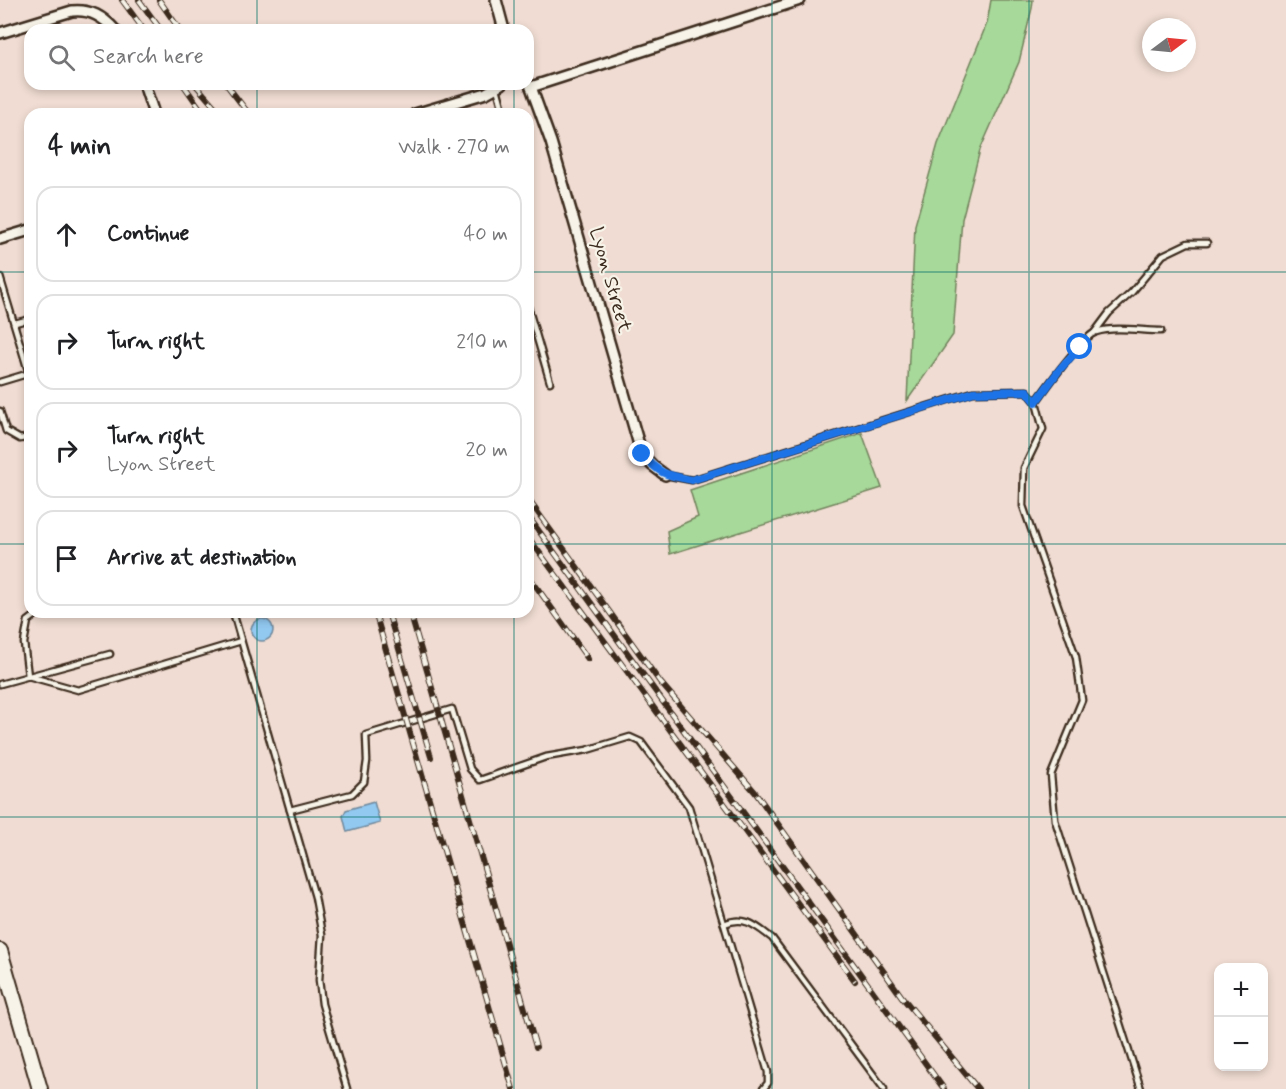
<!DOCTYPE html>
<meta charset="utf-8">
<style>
:root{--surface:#fff;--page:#f6f6f6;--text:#202124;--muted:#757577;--line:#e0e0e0}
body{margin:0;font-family:Mynerve,sans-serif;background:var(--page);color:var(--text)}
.controls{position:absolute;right:18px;bottom:18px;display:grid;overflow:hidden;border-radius:12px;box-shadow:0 3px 9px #0003}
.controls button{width:54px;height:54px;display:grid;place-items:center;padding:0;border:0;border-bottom:2px solid var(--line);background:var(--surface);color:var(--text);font:30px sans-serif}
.compass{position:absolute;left:1142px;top:18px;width:54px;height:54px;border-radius:50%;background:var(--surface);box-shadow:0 3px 9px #0003;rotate:74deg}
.stop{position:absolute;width:18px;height:18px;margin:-14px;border:4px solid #1a73e8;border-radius:50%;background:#fff}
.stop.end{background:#1a73e8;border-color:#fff;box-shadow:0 2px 6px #0008}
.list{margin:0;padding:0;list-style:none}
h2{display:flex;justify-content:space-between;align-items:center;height:78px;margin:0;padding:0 24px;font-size:26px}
h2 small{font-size:20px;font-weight:400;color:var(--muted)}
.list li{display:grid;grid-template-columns:39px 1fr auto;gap:18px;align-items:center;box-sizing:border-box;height:96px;margin:0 12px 12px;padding:0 12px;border:2px solid var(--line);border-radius:18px}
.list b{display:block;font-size:22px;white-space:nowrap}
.list p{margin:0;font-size:20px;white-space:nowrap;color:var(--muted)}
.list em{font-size:20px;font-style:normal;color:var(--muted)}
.icon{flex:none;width:33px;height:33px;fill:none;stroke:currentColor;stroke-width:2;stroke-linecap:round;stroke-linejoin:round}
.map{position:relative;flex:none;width:1286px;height:1089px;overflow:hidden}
.search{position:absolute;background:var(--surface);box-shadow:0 3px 9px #0003;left:24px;top:24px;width:510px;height:66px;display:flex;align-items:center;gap:15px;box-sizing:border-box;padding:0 21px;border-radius:18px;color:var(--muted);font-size:22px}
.panel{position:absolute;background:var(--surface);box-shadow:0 3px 9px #0003;left:24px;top:108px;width:510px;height:510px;border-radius:18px}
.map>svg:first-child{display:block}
</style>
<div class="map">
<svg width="1286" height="1089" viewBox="0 0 1286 1089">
<rect width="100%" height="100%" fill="#f0dcd2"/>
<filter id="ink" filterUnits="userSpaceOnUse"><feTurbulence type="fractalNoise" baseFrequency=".0167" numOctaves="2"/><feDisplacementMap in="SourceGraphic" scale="12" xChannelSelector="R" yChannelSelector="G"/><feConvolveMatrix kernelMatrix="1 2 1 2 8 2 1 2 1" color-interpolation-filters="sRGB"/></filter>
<g filter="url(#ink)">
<!-- green -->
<g fill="#a7d99a" stroke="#71825c" stroke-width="1.5">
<polygon points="991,0 1033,0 1032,8 1019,62 980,150 962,219 953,335 907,401 915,225 938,144 987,23"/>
<polygon points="862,433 882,488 670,554 667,531 698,517 690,490"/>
</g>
<!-- water -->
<g fill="#92c9f1" stroke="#6f899d" stroke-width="1.5">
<circle cx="262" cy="630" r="11"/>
<polygon points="374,802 380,823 347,832 343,816 346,810"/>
</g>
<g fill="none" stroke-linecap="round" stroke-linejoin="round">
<!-- lane casing -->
<g stroke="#3b2a1e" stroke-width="9">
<g id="lane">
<polyline points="497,88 504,114"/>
<polyline points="0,277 30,377"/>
<polyline points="528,307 550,382"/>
<polyline points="15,323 30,319"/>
<polyline points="1094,333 1109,313 1132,292 1163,255 1188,243 1207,243"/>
<polyline points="0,382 30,373"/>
<path d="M1036 402C1046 388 1082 337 1096 332 1116 326 1141 331 1161 331"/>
<polyline points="0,411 6,431 20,439 30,437"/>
<polyline points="665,475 692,480 973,392 1027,391 1036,402 1043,429 1024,468 1023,506 1076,657 1082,700 1051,775 1055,820 1141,1089"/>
<polyline points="40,612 28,621 24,643 28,676 78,690 241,641"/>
<polyline points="233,612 315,897 322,935 319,980 322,1004 347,1089"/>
<polyline points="0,684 110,654"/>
<polyline points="290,810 352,794 364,782 367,761 366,735 452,709 470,769 480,780 546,757 587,750 630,737 641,742 689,807 724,924"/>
<path d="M763 1089 768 1083V1072L724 924C745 915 756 926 772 938L884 1089"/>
</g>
</g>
<!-- street casing -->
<g stroke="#3b2a1e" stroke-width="14">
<g id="street">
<polyline points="496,0 504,30"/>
<path d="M0 33 72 11C91 9 103 17 115 30"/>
<polyline points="144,84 154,114"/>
<polyline points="531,87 551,142 642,455 653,466 665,475"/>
<polyline points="531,87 800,0"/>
<polyline points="415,114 486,93 502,84"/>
<polyline points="0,239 30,230"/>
</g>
</g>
<!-- secondary casing -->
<g stroke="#3b2a1e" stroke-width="18">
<polyline id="secondary" points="0,951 40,1089"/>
</g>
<!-- lane -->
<use href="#lane" stroke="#f7f3e8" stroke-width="4.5"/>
<!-- street -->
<use href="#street" stroke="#f7f3e8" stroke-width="9"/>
<!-- secondary -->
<use href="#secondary" stroke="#f7f3e8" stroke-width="14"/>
<!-- rail casing -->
<g stroke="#3b2a1e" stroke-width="6">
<g id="rail">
<polyline points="122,0 144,30"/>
<polyline points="139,0 161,30"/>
<polyline points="159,0 180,30"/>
<polyline points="183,84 204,114"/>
<polyline points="195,84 221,114"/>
<polyline points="226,84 249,114"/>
<polyline points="528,499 660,682 755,792 902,997 978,1089"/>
<polyline points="528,516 944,1089"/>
<polyline points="528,537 855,981"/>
<polyline points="528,575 588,659"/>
<polyline points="375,612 513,1089"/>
<polyline points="388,612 431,757"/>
<polyline points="410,612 536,1047"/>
</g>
</g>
<!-- rail -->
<use href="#rail" stroke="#f7f3e8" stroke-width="4" stroke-dasharray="11" stroke-linecap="butt"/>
</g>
</g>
<g fill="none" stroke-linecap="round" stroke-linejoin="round" filter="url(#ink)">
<!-- route -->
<path stroke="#1a73e8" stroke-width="8" d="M642 454C660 475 666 475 692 480L974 392 1027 391 1036 402 1060 369 1080 347"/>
</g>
<!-- grid -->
<path fill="none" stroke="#0f766e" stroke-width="1.5" stroke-opacity="0.55" d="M257 0V30M514 0V30M772 0V1089M1029 0V1089M257 84V114M514 84V114M0 272H30M528 272H1286M0 544H30M528 544H1286M257 612V1089M514 612V1089M0 817H1286"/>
<g text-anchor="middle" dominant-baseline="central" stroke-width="4.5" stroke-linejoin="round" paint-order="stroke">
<!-- street labels -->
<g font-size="20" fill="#3b2a1e" stroke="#f7f3e8">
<text transform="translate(610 280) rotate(74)">Lyon Street</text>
</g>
</g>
</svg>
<div class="controls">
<button>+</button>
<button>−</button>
</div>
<svg class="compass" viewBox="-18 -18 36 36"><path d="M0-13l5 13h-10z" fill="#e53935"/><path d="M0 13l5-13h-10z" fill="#757577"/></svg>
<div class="stop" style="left:1080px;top:347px"></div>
<div class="stop end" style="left:642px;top:454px"></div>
<div class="search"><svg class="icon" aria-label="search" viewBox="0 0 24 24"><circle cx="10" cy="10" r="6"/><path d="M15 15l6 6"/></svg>Search here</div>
<section class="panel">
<h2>4 min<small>Walk · 270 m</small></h2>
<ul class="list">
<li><svg class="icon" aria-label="ahead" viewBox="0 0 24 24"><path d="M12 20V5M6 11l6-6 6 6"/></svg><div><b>Continue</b></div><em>40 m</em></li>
<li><svg class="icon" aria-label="right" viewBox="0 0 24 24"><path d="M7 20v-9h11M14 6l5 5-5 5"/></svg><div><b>Turn right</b></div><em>210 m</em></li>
<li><svg class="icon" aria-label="right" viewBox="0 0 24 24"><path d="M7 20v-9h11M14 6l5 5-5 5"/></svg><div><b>Turn right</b><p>Lyon Street</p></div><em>20 m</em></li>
<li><svg class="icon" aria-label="arrive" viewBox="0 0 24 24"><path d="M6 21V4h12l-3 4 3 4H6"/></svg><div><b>Arrive at destination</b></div></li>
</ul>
</section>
</div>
